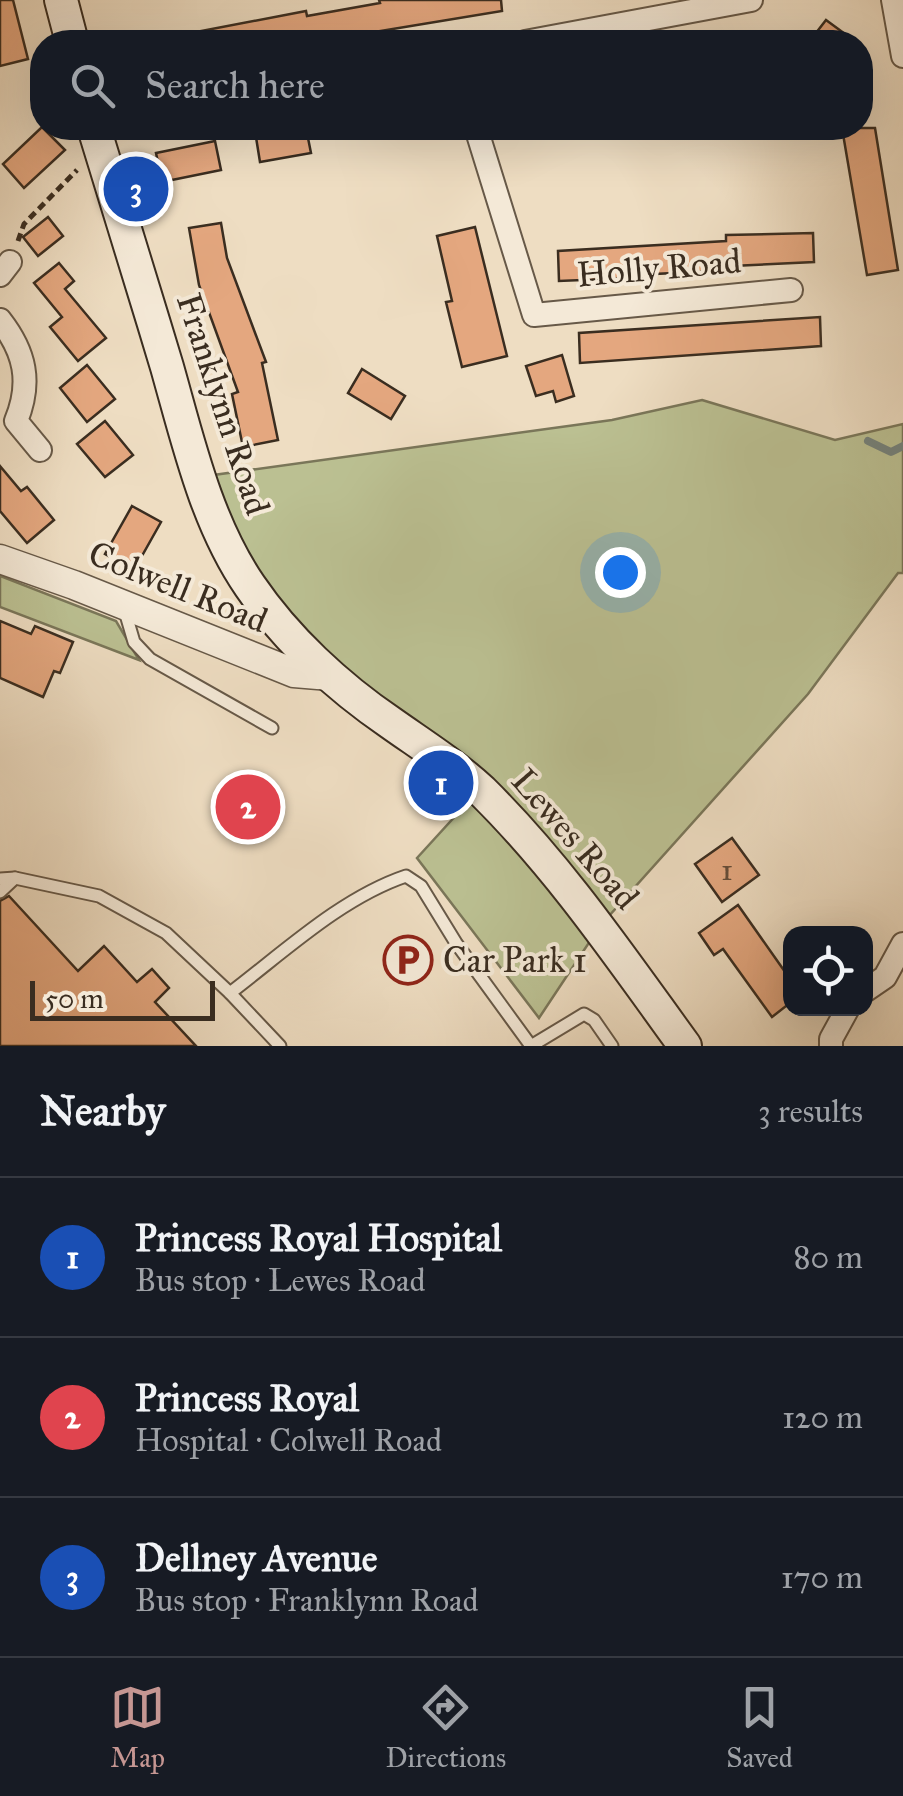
<!DOCTYPE html>
<meta charset="utf-8">
<style>
:root{--surface:#171b24;--page:#242831;--text:#f1f3f6;--muted:#9ea1a6;--line:#363941;--accent:#c59692}
body{margin:0;font-family:"IM FELL Great Primer",serif;background:var(--page);color:var(--text)}
.controls{position:absolute;right:30px;bottom:30px;display:grid;overflow:hidden;border-radius:20px;box-shadow:0 10px 40px #0002}
.controls button{width:90px;height:90px;display:grid;place-items:center;padding:0;border:0;border-bottom:2px solid var(--line);background:var(--surface);color:var(--text);font:50px sans-serif}
.scale{position:absolute;left:30px;bottom:25px;width:185px;box-sizing:border-box;padding-left:10px;border:5px solid #3a2d20;border-top:0;font-size:28px;line-height:35px;white-space:nowrap;color:#3a2d20;-webkit-text-stroke:8px #f4e9d7;paint-order:stroke}
.you{position:absolute;left:620px;top:572px;width:35px;height:35px;margin:-25px;border:8px solid #fff;border-radius:50%;background:#1a73e8;box-shadow:0 0 0 15px #1a73e833}
.badge{display:grid;place-items:center;width:65px;height:65px;border-radius:50%;background:var(--accent);color:#fff;font-size:32px;font-weight:700}
.pin{position:absolute;translate:-50% -50%;border:5px solid #fff;box-shadow:0 2px 10px #0006}
.list{margin:0;padding:0;list-style:none}
h2{display:flex;justify-content:space-between;align-items:center;height:130px;margin:0;padding:0 40px;font-size:42px}
h2 small{font-size:32px;font-weight:400;color:var(--muted)}
.list li{display:grid;grid-template-columns:65px 1fr auto;gap:30px;align-items:center;box-sizing:border-box;height:160px;padding:0 40px;border-top:2px solid var(--line)}
.list b{display:block;font-size:38px;white-space:nowrap}
.list p{margin:0;font-size:32px;white-space:nowrap;color:var(--muted)}
.list em{font-size:32px;font-style:normal;color:var(--muted)}
.icon{flex:none;width:55px;height:55px;fill:none;stroke:currentColor;stroke-width:2;stroke-linecap:round;stroke-linejoin:round}
.map{position:relative;flex:none;width:903px;height:1046px;overflow:hidden}
.search{position:absolute;background:var(--surface);box-shadow:0 10px 40px #0002;left:30px;right:30px;top:30px;height:110px;display:flex;align-items:center;gap:25px;box-sizing:border-box;padding:0 35px;border-radius:40px;color:var(--muted);font-size:38px}
.sheet{height:610px;background:var(--surface)}
nav{display:flex;justify-content:space-around;align-items:center;box-sizing:border-box;height:140px;border-top:2px solid var(--line);background:var(--surface);font-size:28px;color:var(--muted)}
nav a{display:grid;justify-items:center;gap:5px}
nav .on{color:var(--accent)}
.map>svg:first-child{display:block}
</style>
<div class="map">
<svg width="903" height="1046" viewBox="0 0 903 1046">
<rect width="100%" height="100%" fill="#eeddc2"/>
<filter id="stains"><feTurbulence type="fractalNoise" baseFrequency=".002" numOctaves="4"/><feColorMatrix values="0 0 0 0 .2 0 0 0 0 .09 0 0 0 0 .02 0 0 0 .5 -.17"/></filter>
<radialGradient id="worn" r=".72"><stop offset=".6" stop-color="#630" stop-opacity="0"/><stop offset="1" stop-color="#630" stop-opacity=".3"/></radialGradient>
<!-- green -->
<g fill="#bbc092" stroke="#7a7659" stroke-width="2.5">
<polygon points="702,400 835,440 903,424 903,573 898,573 808,694 600,926 539,1018 417,858 479,790 249,586 199,477 612,420"/>
<polygon points="0,576 116,621 139,660 0,607"/>
</g>
<g fill="none" stroke-linecap="round" stroke-linejoin="round">
<!-- stream -->
<polyline stroke="#74827d" stroke-width="8" points="868,441 891,452 903,446"/>
</g>
<!-- building -->
<g fill="#e4a77f" stroke="#3a2d20" stroke-width="2.5">
<polygon points="0,0 13,0 28,59 0,66"/>
<polygon points="379,0 501,0 502,11 326,40 326,36 292,42 197,42 196,32 306,11 307,16 380,3"/>
<polygon points="826,20 856,42 809,42"/>
<polygon points="42,127 65,150 24,188 3,164"/>
<polygon points="272,128 306,128 311,153 260,162 255,131"/>
<polygon points="842,128 875,128 898,270 867,275"/>
<polygon points="215,141 221,170 162,182 156,153"/>
<polygon points="48,217 63,236 38,256 23,237"/>
<polygon points="221,223 227,258 266,362 262,363 278,440 243,447 232,394 238,392 199,285 189,228"/>
<polygon points="475,227 507,356 462,367 446,302 452,301 437,236"/>
<polygon points="813,233 814,262 711,267 712,271 655,274 655,277 559,281 558,251 726,241 726,235"/>
<polygon points="59,263 74,281 65,289 106,338 78,361 50,327 62,317 34,283"/>
<polygon points="820,317 821,346 580,363 579,333"/>
<polygon points="562,355 574,396 556,402 553,391 536,396 526,366"/>
<polygon points="87,365 115,399 87,422 60,388"/>
<polygon points="362,369 405,396 391,419 348,393"/>
<polygon points="105,421 133,455 105,477 77,444"/>
<polygon points="0,466 21,491 27,487 54,520 27,543 0,511"/>
<polygon points="132,506 161,522 134,570 105,554"/>
<polygon points="0,621 31,634 35,626 73,642 60,673 54,671 43,697 0,678"/>
<polygon points="732,838 759,875 722,902 695,864"/>
<polygon points="9,896 78,971 104,946 137,982 152,969 169,988 155,1002 196,1046 0,1046 0,901"/>
<polygon points="738,905 790,979 790,1003 772,1017 723,949 714,955 699,933"/>
</g>
<g fill="none" stroke-linecap="round" stroke-linejoin="round">
<!-- service casing -->
<g stroke="#675948" stroke-width="15">
<g id="service">
<polyline points="124,608 134,642 150,659 272,728"/>
<polyline points="0,879 15,878 99,896 166,933 230,993 280,1046"/>
<polyline points="0,892 15,878"/>
<path d="M230 993C284 952 341 898 406 876L421 886 456 943 531 1046"/>
<polyline points="531,1046 584,1014 594,1020 612,1046"/>
</g>
</g>
<!-- minor casing -->
<g stroke="#675948" stroke-width="26">
<g id="minor">
<polyline points="893,0 903,56"/>
<polyline points="525,42 751,0"/>
<polyline points="476,128 534,315 791,290"/>
<polyline points="0,275 10,262"/>
<path d="M0 320C25 352 32 382 16 421L40 450"/>
<polyline points="866,990 885,977 903,944"/>
<polyline points="831,1046 831,1039 848,1008"/>
</g>
</g>
<!-- tertiary casing -->
<g stroke="#675948" stroke-width="31">
<polyline id="tertiary" points="0,559 74,585 294,673 330,676"/>
</g>
<!-- secondary casing -->
<g stroke="#3a2d20" stroke-width="36">
<g id="secondary">
<polyline points="61,0 72,42"/>
<path d="M94 128C118 207 143 287 167 367 188 441 206 522 250 586 286 639 338 687 391 723 422 745 454 765 482 791 560 868 621 958 685 1046"/>
</g>
</g>
<!-- path -->
<polyline stroke="#3a2d20" stroke-width="5" stroke-dasharray="8 5" stroke-linecap="butt" points="18,241 24,224 77,170"/>
<!-- service -->
<use href="#service" stroke="#f4e9d7" stroke-width="11"/>
<!-- minor -->
<use href="#minor" stroke="#f4e9d7" stroke-width="22"/>
<!-- tertiary -->
<use href="#tertiary" stroke="#f4e9d7" stroke-width="28"/>
<!-- secondary -->
<use href="#secondary" stroke="#f4e9d7" stroke-width="32"/>
</g>
<!-- icons -->
<defs>
<g id="parking-ring" transform="scale(2.5)"><circle r="9.5" fill="#f4e9d7" stroke="#8f2418" stroke-width="1.5"/><path d="M-3.5-5.5H1a3.5 3.5 0 0 1 0 7H-1V5.5H-3.5ZM-1-3.4V-.6H.8a1.4 1.4 0 0 0 0-2.8Z" fill="#8f2418"/></g>
</defs>
<g fill-rule="evenodd">
<use href="#parking-ring" x="408" y="960"/>
</g>
<g text-anchor="middle" dominant-baseline="central" stroke-width="8" stroke-linejoin="round" paint-order="stroke">
<!-- number labels -->
<g font-size="30" fill="#644c38">
<text x="727" y="870">1</text>
</g>
<!-- street labels -->
<g font-size="35" fill="#3a2d20" stroke="#f4e9d7">
<text transform="translate(659 268) rotate(-5)">Holly Road</text>
<text transform="translate(223 404) rotate(72)">Franklynn Road</text>
<text transform="translate(178 587) rotate(22)">Colwell Road</text>
<text transform="translate(575 839) rotate(49)">Lewes Road</text>
</g>
<!-- poi labels -->
<g font-size="35" fill="#3a2d20" stroke="#f4e9d7" text-anchor="start">
<text x="443" y="960">Car Park 1</text>
</g>
</g>
<rect width="100%" height="100%" filter="url(#stains)"/>
<rect width="100%" height="100%" fill="url(#worn)"/>
</svg>
<div class="controls">
<button><svg class="icon" aria-label="locate" viewBox="0 0 24 24"><circle cx="12" cy="12" r="6"/><path d="M12 2v4M12 18v4M2 12h4M18 12h4"/></svg></button>
</div>
<div class="scale">50 m</div>
<div class="you"></div>
<div class="pin badge" style="left:441px;top:783px;background:#1a4fb4">1</div>
<div class="pin badge" style="left:248px;top:807px;background:#e0444e">2</div>
<div class="pin badge" style="left:136px;top:189px;background:#1a4fb4">3</div>
<div class="search"><svg class="icon" aria-label="search" viewBox="0 0 24 24"><circle cx="10" cy="10" r="6"/><path d="M15 15l6 6"/></svg>Search here</div>
</div>
<section class="sheet">
<h2>Nearby<small>3 results</small></h2>
<ul class="list">
<li><span class="badge" style="background:#1a4fb4">1</span><div><b>Princess Royal Hospital</b><p>Bus stop · Lewes Road</p></div><em>80 m</em></li>
<li><span class="badge" style="background:#e0444e">2</span><div><b>Princess Royal</b><p>Hospital · Colwell Road</p></div><em>120 m</em></li>
<li><span class="badge" style="background:#1a4fb4">3</span><div><b>Dellney Avenue</b><p>Bus stop · Franklynn Road</p></div><em>170 m</em></li>
</ul>
</section>
<nav>
<a class="on"><svg class="icon" aria-label="map" viewBox="0 0 24 24"><path d="M3 6l6-2 6 2 6-2v14l-6 2-6-2-6 2zM9 4v14M15 6v14"/></svg>Map</a>
<a><svg class="icon" aria-label="directions" viewBox="0 0 24 24"><path d="M12 3l9 9-9 9-9-9zM9 14v-3h6M13 9l2 2-2 2"/></svg>Directions</a>
<a><svg class="icon" aria-label="saved" viewBox="0 0 24 24"><path d="M7 4h10v16l-5-4-5 4z"/></svg>Saved</a>
</nav>
